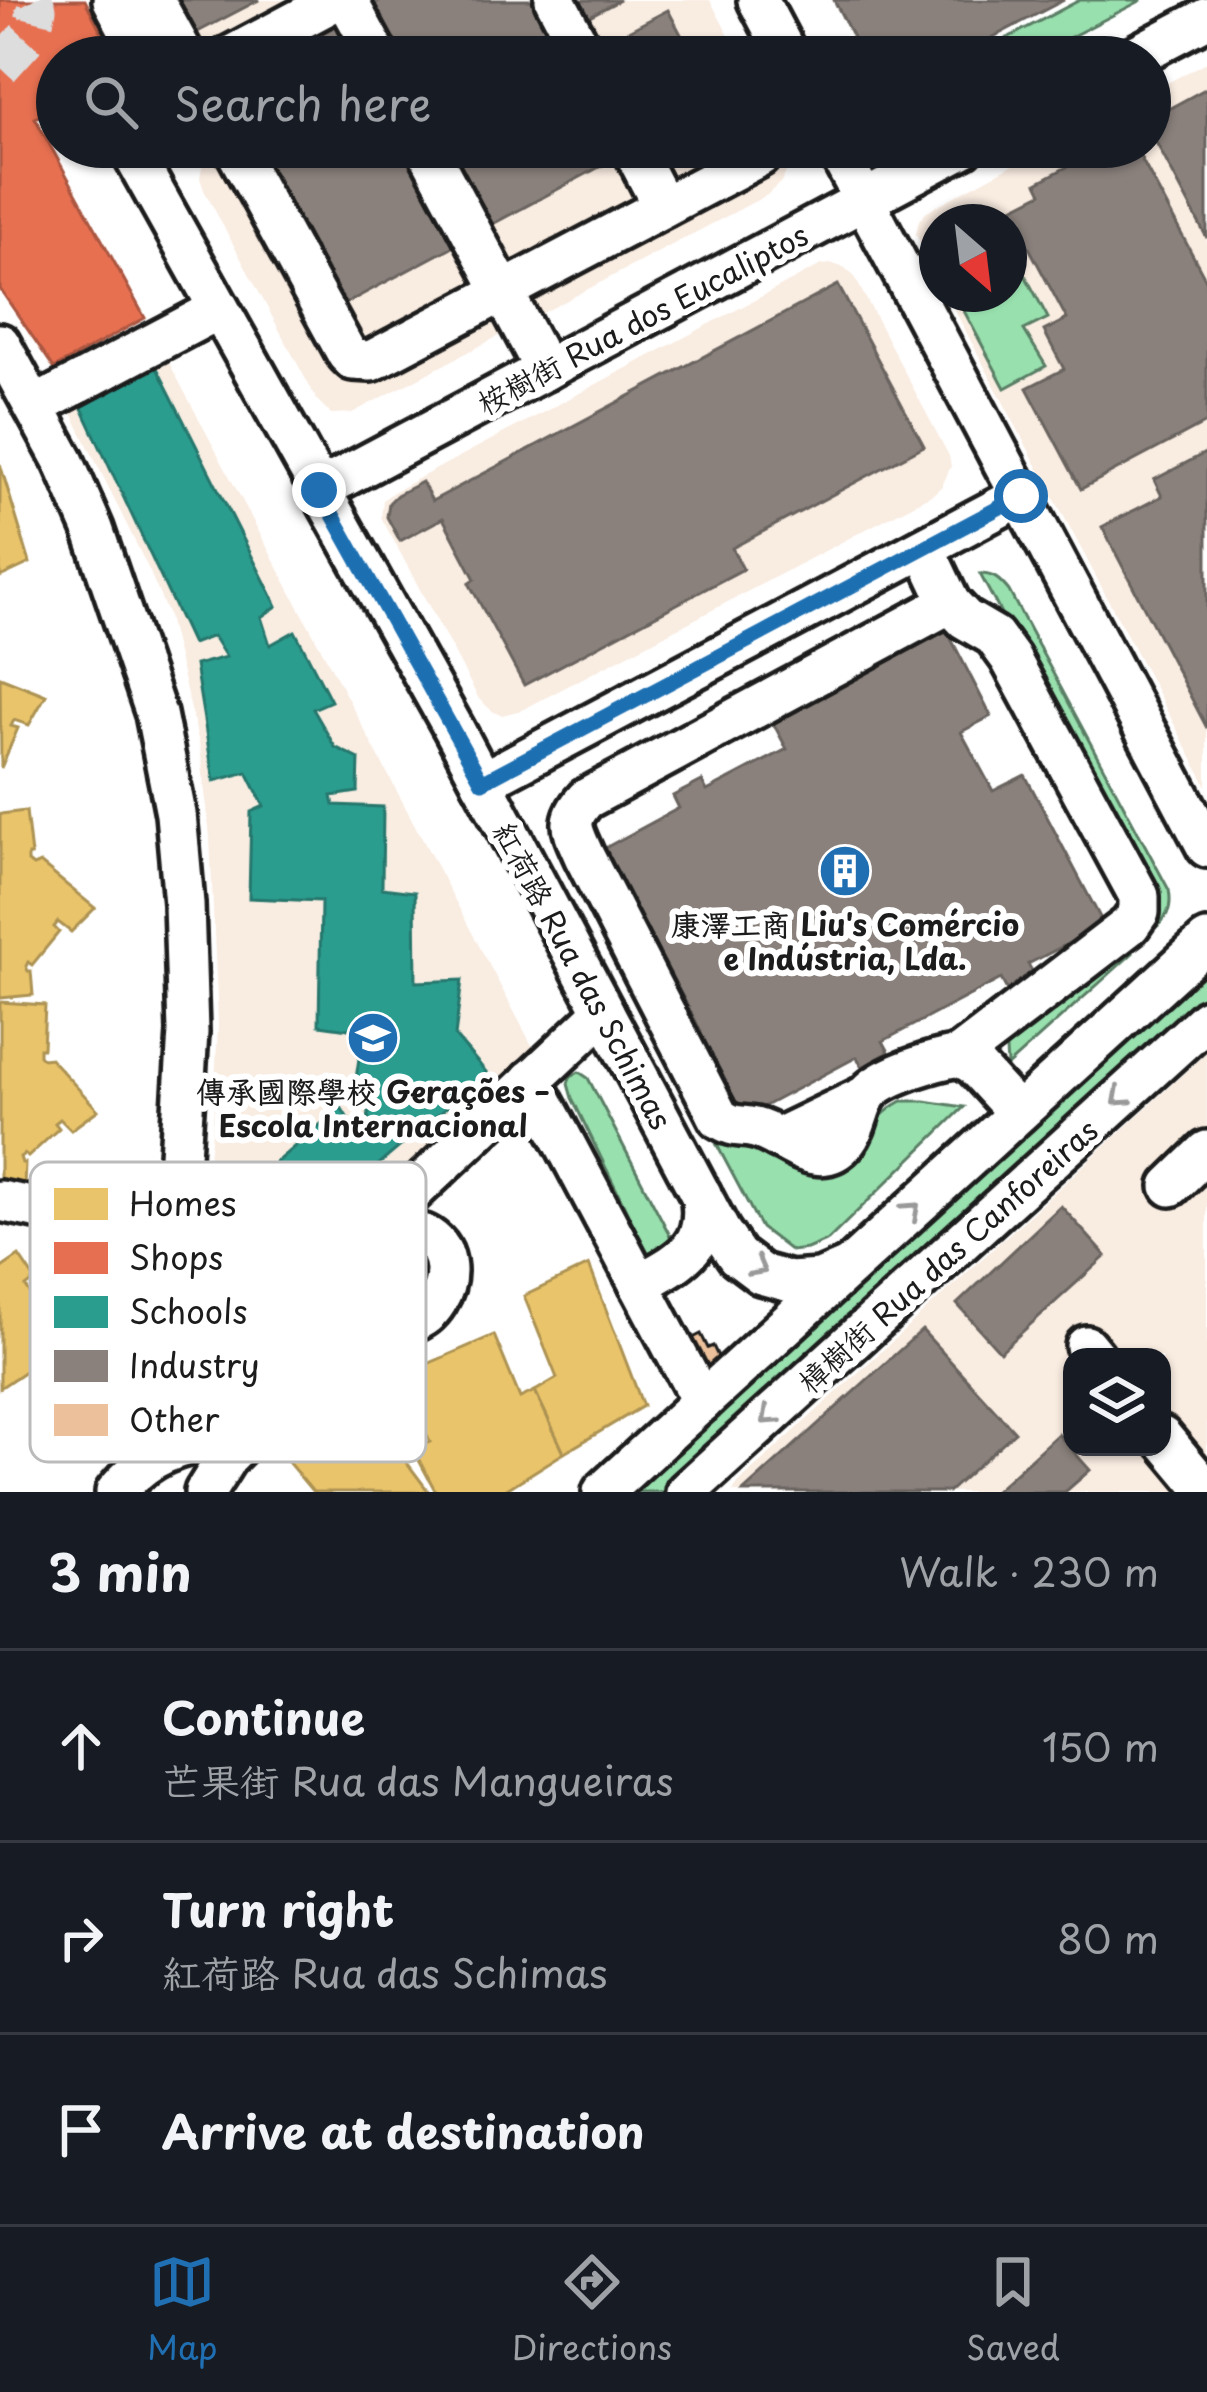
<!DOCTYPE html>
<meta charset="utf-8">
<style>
:root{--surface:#171b24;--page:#20242c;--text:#f1f3f6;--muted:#9ea1a6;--line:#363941;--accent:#1f6fb2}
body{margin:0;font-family:"Playpen Sans","LXGW WenKai TC",sans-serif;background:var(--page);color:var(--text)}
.controls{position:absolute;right:36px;bottom:36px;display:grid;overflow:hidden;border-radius:24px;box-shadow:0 3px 9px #0004}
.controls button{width:108px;height:108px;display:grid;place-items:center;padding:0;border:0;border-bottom:3px solid var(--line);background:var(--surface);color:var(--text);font:60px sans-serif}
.compass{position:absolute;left:919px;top:204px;width:108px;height:108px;border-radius:50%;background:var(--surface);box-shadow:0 3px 9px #0004;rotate:152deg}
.stop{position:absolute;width:36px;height:36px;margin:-27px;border:9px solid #1f6fb2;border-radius:50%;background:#fff}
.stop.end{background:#1f6fb2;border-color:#fff;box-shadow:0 3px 12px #0008}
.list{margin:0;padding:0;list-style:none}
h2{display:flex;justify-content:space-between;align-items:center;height:156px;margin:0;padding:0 48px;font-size:51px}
h2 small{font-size:39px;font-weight:400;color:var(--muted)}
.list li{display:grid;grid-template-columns:78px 1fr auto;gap:36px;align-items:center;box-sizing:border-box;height:192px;padding:0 48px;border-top:3px solid var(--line)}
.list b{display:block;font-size:45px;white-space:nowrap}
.list p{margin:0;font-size:39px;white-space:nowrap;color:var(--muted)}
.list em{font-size:39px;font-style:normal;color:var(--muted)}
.icon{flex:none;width:66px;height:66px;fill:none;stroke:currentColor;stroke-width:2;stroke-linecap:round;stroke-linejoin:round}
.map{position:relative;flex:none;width:1207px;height:1492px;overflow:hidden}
.search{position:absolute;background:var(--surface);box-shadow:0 3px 9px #0004;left:36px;right:36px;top:36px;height:132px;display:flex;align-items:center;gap:30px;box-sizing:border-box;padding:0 42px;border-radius:66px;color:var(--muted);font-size:45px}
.sheet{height:732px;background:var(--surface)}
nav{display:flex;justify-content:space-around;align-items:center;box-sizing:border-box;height:168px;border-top:3px solid var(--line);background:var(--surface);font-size:33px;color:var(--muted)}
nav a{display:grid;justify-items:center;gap:6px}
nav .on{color:var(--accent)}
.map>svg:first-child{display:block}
</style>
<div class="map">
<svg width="1207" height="1492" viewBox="0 0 1207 1492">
<rect width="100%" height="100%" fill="#fff"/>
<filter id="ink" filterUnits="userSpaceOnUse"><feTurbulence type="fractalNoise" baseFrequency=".00833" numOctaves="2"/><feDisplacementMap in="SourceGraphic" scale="24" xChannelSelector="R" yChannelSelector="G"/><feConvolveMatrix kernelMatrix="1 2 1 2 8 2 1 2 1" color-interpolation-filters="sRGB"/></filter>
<g filter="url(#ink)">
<!-- built -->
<g fill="#f9ece1" fill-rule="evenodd">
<polygon points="138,0 710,0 740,57 168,57"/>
<polygon points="1207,62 1207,786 946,294 1009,294 1009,222 937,222 937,278 916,234 919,220 929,210 1046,147 1150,147 1150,92"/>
<polygon points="215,147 784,147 787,170 782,181 767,195 352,413 331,414 317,400 204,190 200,178 202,167"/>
<polygon points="833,264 845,268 854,276 949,456 951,466 942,486 933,494 522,710 502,715 492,711 479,699 381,517 383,500 393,492 821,265"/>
<polygon points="166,357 535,1051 271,1286 199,1237 213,1123 218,1025 210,837 200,747 167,613 149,570 68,405"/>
<path d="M1207 1052V1492H732L739 1482ZM1072 1357H1162V1447H1072Z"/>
</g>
<!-- green -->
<g fill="#98e0ae" stroke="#5a7e65" stroke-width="3">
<polygon points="1080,0 1142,0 1032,57 971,57"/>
<polygon points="1009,245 1048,318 1024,330 1046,366 1005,388 955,294 1009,294"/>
<path d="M980 574C994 574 1000 580 1009 591L1169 890C1173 910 1166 919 1152 931V910L1139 874Z"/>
<polygon points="1134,952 1007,1066 1005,1034 1016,1022"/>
<polygon points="1207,970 1207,994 663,1492 636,1492"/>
<polygon points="579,1072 588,1078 676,1247 649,1257 572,1098 568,1084 570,1077"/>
<path d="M902 1101H925L964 1107 828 1240 807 1249 791 1251 761 1228 717 1145C733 1145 750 1145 765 1152 789 1162 818 1189 842 1163 863 1140 874 1116 902 1101Z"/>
</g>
<!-- homes -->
<g fill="#e9c46a" stroke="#ac9253" stroke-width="3">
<polygon points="0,464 30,563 0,577"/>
<polygon points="0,677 46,695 29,725 14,720 11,726 18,728 1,768"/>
<polygon points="26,811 31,855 28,855 28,862 33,866 40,863 95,908 71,932 58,922 54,927 59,932 32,965 28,962 26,966 28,971 31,971 33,995 0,998 0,814"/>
<polygon points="0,1002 45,1005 43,1048 39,1048 39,1055 43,1059 50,1058 98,1110 71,1130 60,1119 55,1123 59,1128 28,1157 24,1154 20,1157 22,1163 25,1163 24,1187 0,1186"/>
<polygon points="19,1256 35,1280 26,1287 44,1315 57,1306 77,1336 0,1388 0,1269"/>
<polygon points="589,1265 643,1406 564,1453 535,1391 557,1378 524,1296"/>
<polygon points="494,1335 520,1398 535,1391 564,1453 502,1492 436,1492 413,1449 430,1442 398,1377"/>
<polygon points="334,1416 356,1444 378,1424 429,1492 313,1492 288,1462"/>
</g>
<!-- shops -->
<polygon fill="#e76f51" stroke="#aa5641" stroke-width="3" points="0,0 85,0 114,57 57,57 57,107 35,118 145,318 54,368 0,289"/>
<!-- schools -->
<polygon fill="#2a9d8f" stroke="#26766c" stroke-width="3" points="157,368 277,606 261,617 270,645 295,631 331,701 313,709 335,747 359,759 358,792 332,796 334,805 383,807 382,888 415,892 416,982 462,980 455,1036 487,1073 273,1254 229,1202 341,1107 356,1132 368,1121 370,1101 353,1099 363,1031 319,1025 321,901 249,898 251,812 264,806 247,772 214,781 195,665 226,657 213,636 192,644 81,406"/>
<!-- industry -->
<g fill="#8a817c" stroke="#69635f" stroke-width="3">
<polygon points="165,0 259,0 186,38"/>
<polygon points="382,0 533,0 562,57 399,57 372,6"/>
<polygon points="572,0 620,0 582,20"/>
<polygon points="834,0 1064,0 955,57 863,57"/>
<polygon points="668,10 693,57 601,57 596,48"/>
<polygon points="343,19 363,57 269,57"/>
<polygon points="1207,88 1207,238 1150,131 1150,119"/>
<polygon points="246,147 412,147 463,241 335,309"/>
<polygon points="447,147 608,147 614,159 489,226"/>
<polygon points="1104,147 1135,147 1207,282 1207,422 1081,489 1027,388 1064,369 1044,331 1067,319 1009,210 1042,193 1037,183"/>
<polygon points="838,285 924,446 732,548 743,569 524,685 469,583 475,579 443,518 400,541 387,517 389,503 397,495 422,482 432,501"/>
<polygon points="1207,452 1207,728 1102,527 1162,496 1154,480"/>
<polygon points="946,629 991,716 961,732 993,791 1025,775 1104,925 1028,964 1035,976 1007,990 1001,979 883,1041 889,1052 862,1067 857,1057 744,1117 718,1068 709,1073 690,1036 701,1031 648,932 637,938 616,899 626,893 603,849 679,808 673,796 702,781 707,791 787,749 772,721"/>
<polygon points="1061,1206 1106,1256 1000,1352 957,1304"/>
<polygon points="922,1330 1015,1432 948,1492 743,1492"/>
<polygon points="1058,1434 1090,1470 1065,1492 994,1492"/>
</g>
<!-- building -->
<polygon fill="#ebc09b" stroke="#1c1c1c" stroke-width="3" points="701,1334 708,1348 713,1346 723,1367 698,1379 685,1342"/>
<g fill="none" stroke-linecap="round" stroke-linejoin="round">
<!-- minor-tunnel -->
<polyline stroke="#ddd" stroke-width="39" stroke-dasharray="39 20" stroke-linecap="butt" points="0,67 31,33 37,9 32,0"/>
<!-- minor casing -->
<g stroke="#1c1c1c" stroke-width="48">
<g id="minor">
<polyline points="113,0 143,57"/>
<polyline points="154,0 185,57"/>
<polyline points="347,0 378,57"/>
<polyline points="555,0 585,57"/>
<polyline points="758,0 788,57"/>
<polyline points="229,57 336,0"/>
<polyline points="1133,57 1207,18"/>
<polyline points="129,147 454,729 720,1231 737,1256 761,1274 790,1282 820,1280 848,1268"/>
<polyline points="234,147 347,354 353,360 371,361 760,156"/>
<polyline points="426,147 545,370"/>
<polyline points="632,147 663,207"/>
<polyline points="836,147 1207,847"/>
<polyline points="0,344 64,462 93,529 156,714 176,814 184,904 188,1032 174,1249 266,1330 604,1012"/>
<polyline points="35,406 219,309"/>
<polyline points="319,490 964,147"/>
<polyline points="924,548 950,603 965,619 994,636 1010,658 1139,896 1139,912 1130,925 959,1056"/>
<path d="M950 603 586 799C565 822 573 830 584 856L719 1118C737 1129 737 1124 755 1128 785 1135 819 1176 847 1140 859 1125 858 1102 871 1090 888 1074 935 1060 959 1056L973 1064 1018 1113"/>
<polyline points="482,782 1021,496"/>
<polyline points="531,1080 702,1402"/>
<polyline points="778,1138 865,1096"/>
<polyline points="1171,1186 1207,1151"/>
<polyline points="0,1201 107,1222"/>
<path d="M639 1284C680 1261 711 1248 701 1194"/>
<polyline points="1086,1346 1095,1357"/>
<polyline points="1162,1437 1207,1491"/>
<path d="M116 1492C140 1463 164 1449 201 1442 216 1439 232 1437 246 1431 271 1420 291 1397 312 1380 326 1368 342 1358 355 1345 364 1337 373 1327 378 1316 382 1308 379 1299 380 1289 381 1269 391 1245 411 1236 419 1233 422 1233 428 1237 474 1267 422 1353 381 1312"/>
<polyline points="205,1492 227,1457 257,1427"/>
<polyline points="603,1492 1207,941"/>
<polyline points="686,1492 1207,1019"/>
</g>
</g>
<!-- minor -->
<use href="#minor" stroke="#fff" stroke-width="39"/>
</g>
<!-- one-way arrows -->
<defs><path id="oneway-chevron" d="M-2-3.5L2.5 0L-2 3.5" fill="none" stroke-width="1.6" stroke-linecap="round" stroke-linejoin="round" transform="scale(3)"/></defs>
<g stroke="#999">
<use href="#oneway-chevron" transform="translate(1120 1098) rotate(138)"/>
<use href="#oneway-chevron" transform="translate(912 1210) rotate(-42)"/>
<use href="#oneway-chevron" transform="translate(758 1268) rotate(29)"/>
<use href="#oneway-chevron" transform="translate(769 1417) rotate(138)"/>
</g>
</g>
<g fill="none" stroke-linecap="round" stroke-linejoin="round" filter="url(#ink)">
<!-- route -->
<polyline stroke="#1f6fb2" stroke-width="15" points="319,490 482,782 1021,496"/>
</g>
<!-- icons -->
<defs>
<g id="building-disc" transform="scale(2.7)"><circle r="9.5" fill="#1f6fb2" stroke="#fff"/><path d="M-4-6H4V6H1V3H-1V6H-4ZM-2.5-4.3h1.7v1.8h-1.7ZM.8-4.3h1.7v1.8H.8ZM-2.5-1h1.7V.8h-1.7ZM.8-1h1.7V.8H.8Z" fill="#fff"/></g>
<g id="school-disc" transform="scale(2.7)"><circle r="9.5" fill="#1f6fb2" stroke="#fff"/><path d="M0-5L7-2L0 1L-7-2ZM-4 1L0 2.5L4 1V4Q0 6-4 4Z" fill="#fff"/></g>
</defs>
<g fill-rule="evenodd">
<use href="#building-disc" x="845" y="871"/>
<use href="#school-disc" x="373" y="1038"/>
</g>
<g text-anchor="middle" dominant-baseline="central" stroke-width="12" stroke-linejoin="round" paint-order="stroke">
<!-- street labels -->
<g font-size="30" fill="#1c1c1c" stroke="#fff">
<text transform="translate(642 318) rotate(-28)">桉樹街 Rua dos Eucaliptos</text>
<text transform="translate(584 975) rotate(62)">紅荷路 Rua das Schimas</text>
<text transform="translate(947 1255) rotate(-42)">樟樹街 Rua das Canforeiras</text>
</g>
<!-- poi labels -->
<g font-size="30" font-weight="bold" fill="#1c1c1c" stroke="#fff">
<text x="845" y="923">康澤工商 Liu's Comércio<tspan x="845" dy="34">e Indústria, Lda.</tspan></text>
<text x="373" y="1090">傳承國際學校 Gerações –<tspan x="373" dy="34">Escola Internacional</tspan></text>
</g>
</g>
<!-- legend -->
<rect x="30" y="1162" width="396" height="300" rx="18" fill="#fff" stroke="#bbb" stroke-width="3"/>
<rect x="54" y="1188" width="54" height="32" fill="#e9c46a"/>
<rect x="54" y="1242" width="54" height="32" fill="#e76f51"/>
<rect x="54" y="1296" width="54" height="32" fill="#2a9d8f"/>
<rect x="54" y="1350" width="54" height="32" fill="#8a817c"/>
<rect x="54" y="1404" width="54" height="32" fill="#ebc09b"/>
<g font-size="33" fill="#1c1c1c">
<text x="129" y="1216">Homes</text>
<text x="129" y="1270">Shops</text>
<text x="129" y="1324">Schools</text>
<text x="129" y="1378">Industry</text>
<text x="129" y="1432">Other</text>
</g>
</svg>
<div class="controls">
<button><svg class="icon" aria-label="layers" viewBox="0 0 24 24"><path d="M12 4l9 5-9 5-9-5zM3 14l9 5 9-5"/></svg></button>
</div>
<svg class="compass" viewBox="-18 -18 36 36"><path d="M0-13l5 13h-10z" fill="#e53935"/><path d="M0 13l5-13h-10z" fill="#9ea1a6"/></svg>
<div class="stop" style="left:1021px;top:496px"></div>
<div class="stop end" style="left:319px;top:490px"></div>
<div class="search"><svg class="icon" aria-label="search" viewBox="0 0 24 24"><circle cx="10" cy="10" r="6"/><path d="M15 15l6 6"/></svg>Search here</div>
</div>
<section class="sheet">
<h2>3 min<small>Walk · 230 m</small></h2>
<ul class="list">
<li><svg class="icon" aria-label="ahead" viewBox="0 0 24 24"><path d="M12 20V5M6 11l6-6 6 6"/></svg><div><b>Continue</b><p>芒果街 Rua das Mangueiras</p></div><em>150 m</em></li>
<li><svg class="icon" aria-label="right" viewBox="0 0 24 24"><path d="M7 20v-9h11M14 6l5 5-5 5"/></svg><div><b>Turn right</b><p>紅荷路 Rua das Schimas</p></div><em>80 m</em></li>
<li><svg class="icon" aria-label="arrive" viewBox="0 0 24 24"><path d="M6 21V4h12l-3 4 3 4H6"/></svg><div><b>Arrive at destination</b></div></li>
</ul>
</section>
<nav>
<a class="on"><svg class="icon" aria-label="map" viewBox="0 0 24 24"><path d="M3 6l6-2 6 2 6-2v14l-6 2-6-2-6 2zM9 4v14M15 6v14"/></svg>Map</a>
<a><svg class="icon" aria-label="directions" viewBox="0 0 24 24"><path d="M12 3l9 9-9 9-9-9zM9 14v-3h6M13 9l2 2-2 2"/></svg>Directions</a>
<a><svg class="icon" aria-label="saved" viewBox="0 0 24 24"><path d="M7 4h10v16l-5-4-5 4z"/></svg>Saved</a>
</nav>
